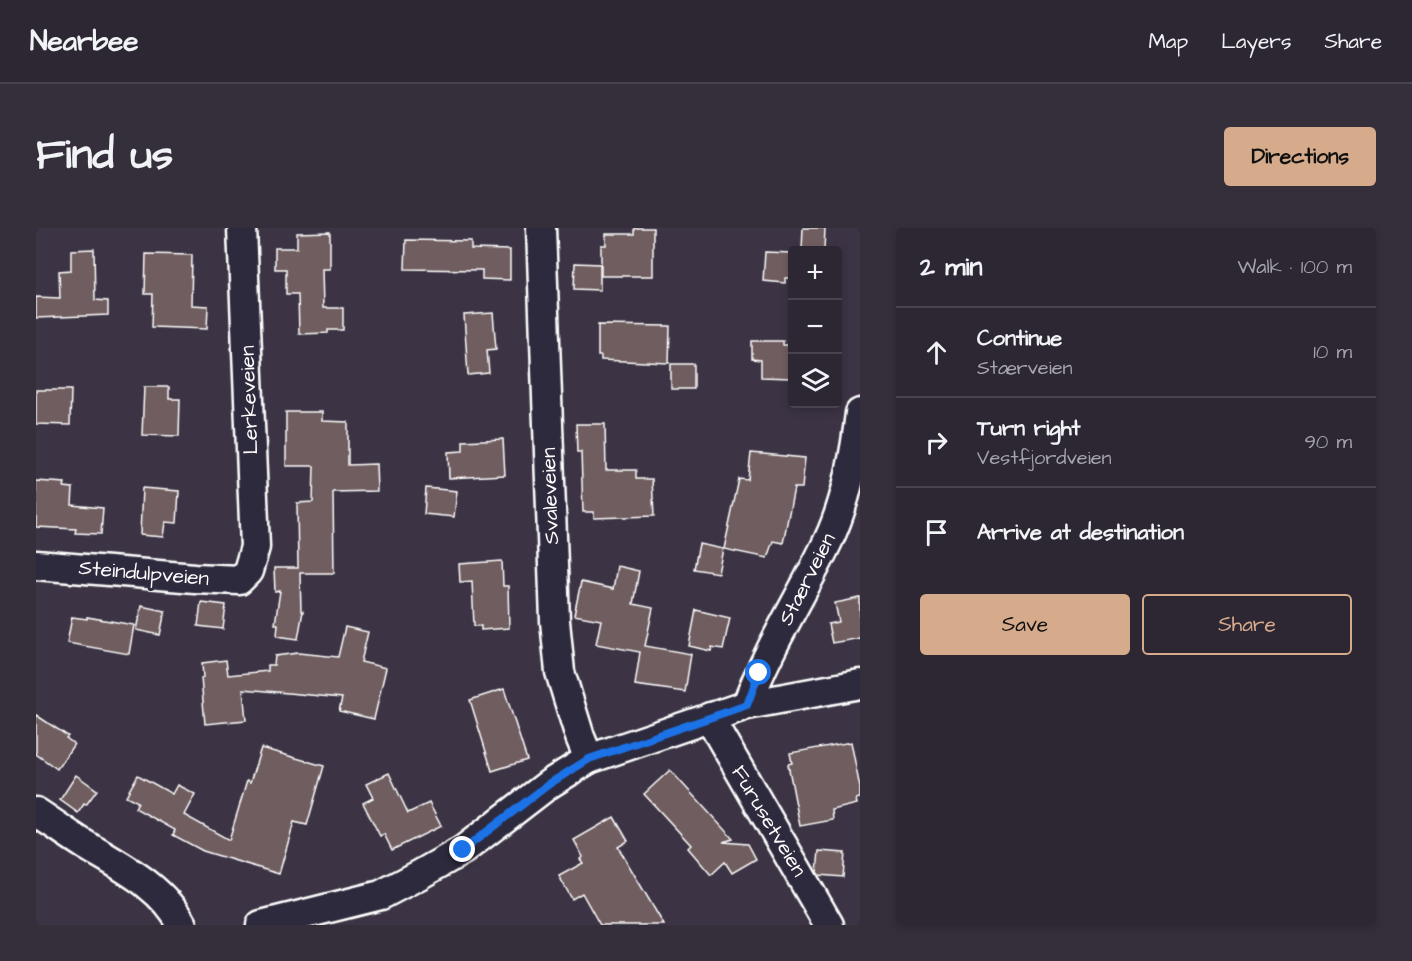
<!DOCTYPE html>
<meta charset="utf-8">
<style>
:root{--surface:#2d2733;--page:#352f3b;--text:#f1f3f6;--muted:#a7a5ac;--line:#48444e;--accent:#d6ab8b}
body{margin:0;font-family:"Architects Daughter",sans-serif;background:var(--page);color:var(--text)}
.controls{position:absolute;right:18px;top:18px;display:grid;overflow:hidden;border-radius:6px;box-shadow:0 3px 9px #0003}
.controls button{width:54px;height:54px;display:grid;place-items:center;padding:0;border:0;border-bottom:2px solid var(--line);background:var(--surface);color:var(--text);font:30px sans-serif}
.stop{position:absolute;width:18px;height:18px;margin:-14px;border:4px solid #1a73e8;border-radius:50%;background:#fff}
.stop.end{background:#1a73e8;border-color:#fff;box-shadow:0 2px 6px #0008}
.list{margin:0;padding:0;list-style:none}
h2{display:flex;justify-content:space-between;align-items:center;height:78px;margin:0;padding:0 24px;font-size:26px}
h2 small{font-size:20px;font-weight:400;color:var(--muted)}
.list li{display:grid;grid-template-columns:39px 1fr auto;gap:18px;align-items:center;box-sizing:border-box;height:90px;padding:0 24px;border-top:2px solid var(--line)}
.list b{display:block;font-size:22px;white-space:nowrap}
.list p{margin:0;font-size:20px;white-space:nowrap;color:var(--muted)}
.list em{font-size:20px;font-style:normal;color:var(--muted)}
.actions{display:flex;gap:12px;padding:18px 24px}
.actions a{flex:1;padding:14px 0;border:2px solid var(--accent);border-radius:6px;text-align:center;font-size:21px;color:var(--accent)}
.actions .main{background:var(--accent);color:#111}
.icon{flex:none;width:33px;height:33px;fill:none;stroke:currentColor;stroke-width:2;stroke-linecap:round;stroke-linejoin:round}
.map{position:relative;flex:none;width:824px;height:697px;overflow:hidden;border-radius:6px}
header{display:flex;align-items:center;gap:36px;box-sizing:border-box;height:84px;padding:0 30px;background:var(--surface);border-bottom:2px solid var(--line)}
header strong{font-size:28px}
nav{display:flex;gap:33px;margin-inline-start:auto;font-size:21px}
.intro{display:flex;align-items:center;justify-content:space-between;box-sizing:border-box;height:144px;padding:0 36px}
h1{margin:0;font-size:42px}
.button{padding:15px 27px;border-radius:6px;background:var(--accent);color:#111;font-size:21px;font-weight:700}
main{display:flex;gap:36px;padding:0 36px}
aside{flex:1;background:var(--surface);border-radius:6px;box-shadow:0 3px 9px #0003}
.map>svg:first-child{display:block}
</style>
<header>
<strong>Nearbee</strong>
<nav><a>Map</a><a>Layers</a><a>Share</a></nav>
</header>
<div class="intro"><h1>Find us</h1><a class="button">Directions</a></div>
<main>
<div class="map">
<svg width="824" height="697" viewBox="0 0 824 697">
<rect width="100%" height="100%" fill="#3c3444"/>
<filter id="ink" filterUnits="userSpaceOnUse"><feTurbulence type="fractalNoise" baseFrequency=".0167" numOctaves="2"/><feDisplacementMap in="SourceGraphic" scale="12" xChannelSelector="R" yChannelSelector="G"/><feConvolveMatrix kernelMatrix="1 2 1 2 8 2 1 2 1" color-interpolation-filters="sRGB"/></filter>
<g filter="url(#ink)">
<!-- building -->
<g fill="#705d5e" stroke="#fff" stroke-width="1.5">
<polygon points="598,0 617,0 617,48 565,48 565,17 570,17 570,6 598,6"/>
<polygon points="767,0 789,0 788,22 766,22"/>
<polygon points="294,4 294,41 286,41 287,80 307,80 307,102 292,102 292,105 263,106 262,66 250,66 250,41 239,41 239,20 261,20 261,5"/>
<polygon points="370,12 435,13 435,21 474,22 474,52 446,51 446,42 369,41"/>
<polygon points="58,21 59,72 72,73 72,87 0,90 0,69 24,70 23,43 35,42 35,22"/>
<polygon points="729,24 756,25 756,50 749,50 749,55 727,53"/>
<polygon points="110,26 156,27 155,77 172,78 171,101 116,99 117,66 109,66"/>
<polygon points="539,35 564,36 564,62 538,61"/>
<polygon points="457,85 460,121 451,122 453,145 432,147 428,87"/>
<polygon points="562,97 634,98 633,135 565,132 565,128 562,128"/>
<polygon points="716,113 747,113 747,117 756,117 756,150 725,149 725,132 716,131"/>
<rect x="635" y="136" width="23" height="25"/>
<polygon points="108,159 133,159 133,171 144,171 143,208 106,207"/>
<polygon points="0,162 35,162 34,197 0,196"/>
<polygon points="250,184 286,184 286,193 312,194 312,237 340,236 341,263 297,264 298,345 264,345 265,383 267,383 262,411 241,408 242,396 239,396 244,363 239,364 238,340 262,340 261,275 277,274 278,238 250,238"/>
<polygon points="540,196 569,196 570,242 600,242 600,251 616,251 618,288 558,290 558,284 547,284 545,224 541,224"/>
<polygon points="467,211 469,247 413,250 412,224 427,223 427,213"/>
<polygon points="715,225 769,230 766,260 758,260 747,315 737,313 731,330 688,321 703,251 712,252"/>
<polygon points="0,253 29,255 28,259 37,260 36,277 67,280 65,306 39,305 40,301 0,299"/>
<polygon points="106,260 143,263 141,295 129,294 127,309 104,307"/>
<polygon points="390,260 421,263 418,289 388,286"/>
<polygon points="663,316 687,321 682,345 658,341"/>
<polygon points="466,333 467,358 472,358 473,400 445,402 445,398 438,398 436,353 424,354 423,336"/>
<polygon points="581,338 603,343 597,376 617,380 609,418 655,426 649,464 599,457 604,424 560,416 565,392 538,387 545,354 577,361"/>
<polygon points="824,370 824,410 796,415 792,396 803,394 799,375"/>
<polygon points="165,374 190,377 187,401 162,398"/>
<polygon points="105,378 129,383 124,407 100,402"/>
<polygon points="660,382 694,390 687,421 676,419 675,423 653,418"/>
<polygon points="36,389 51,391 51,389 98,397 93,426 31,415"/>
<polygon points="309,399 332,404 325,434 350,440 338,491 303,483 306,470 207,461 210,492 169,496 165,450 167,450 166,435 190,432 192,447 232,443 232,437 238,437 239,428 262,425 302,429"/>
<polygon points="468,461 491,532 456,543 434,472"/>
<polygon points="0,487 32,508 30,510 38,516 21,541 0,526"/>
<polygon points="815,514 824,560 824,570 820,571 821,576 796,582 797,592 764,598 752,536 756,535 754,525"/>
<polygon points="225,520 288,538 271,597 258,594 243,646 167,623 137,607 139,602 99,580 102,574 90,568 102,547 136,566 141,557 159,566 148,587 193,612 211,553 214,555"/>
<polygon points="634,542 697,611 687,614 712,616 720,631 696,645 689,634 675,647 652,620 655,617 608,566"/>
<polygon points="353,545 372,585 393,575 405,598 356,622 348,606 344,608 327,575 337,570 330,556"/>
<polygon points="40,547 61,562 50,577 48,576 42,585 24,572"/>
<polygon points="578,589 592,613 582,619 628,697 564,697 546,665 536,671 523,648 547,635 544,631 547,629 538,612"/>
<polygon points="783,623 809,625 807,649 783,647 781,644"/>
</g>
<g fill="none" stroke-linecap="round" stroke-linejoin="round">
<!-- minor casing -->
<g stroke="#fff" stroke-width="33">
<g id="minor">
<polyline points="505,0 519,393 524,444 544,509 553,531"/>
<polyline points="0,337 159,350 203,352 212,343 219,319 206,0"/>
<path d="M711 477C732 419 766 368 792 313 811 273 819 228 824 185"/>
<polyline points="674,489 678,498 793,697"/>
<path d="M0 584C17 595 33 607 51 618 86 639 127 659 146 697"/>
<polyline points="225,697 345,667 383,647 427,622 513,556 553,531 711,477 824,456"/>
</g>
</g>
<!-- minor -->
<use href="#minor" stroke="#2f2a3d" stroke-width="28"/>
</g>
</g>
<g fill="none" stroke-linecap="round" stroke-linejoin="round" filter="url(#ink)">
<!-- route -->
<polyline stroke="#1a73e8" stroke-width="8" points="427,622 513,556 553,531 711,477 723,445"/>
</g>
<g text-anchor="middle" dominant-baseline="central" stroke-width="6" stroke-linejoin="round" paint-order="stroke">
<!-- street labels -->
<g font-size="21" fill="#fff" stroke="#2f2a3d">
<text transform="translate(213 172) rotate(-92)">Lerkeveien</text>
<text transform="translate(514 268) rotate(-92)">Svaleveien</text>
<text transform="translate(108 345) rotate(5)">Steindulpveien</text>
<text transform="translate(771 351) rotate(-63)">Stærveien</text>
<text transform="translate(733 593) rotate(59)">Furusetveien</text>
</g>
</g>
</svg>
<div class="controls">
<button>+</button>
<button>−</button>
<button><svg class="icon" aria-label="layers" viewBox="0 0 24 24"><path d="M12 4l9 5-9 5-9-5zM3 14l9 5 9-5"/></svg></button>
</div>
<div class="stop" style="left:723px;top:445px"></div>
<div class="stop end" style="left:427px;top:622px"></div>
</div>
<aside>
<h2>2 min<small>Walk · 100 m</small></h2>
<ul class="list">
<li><svg class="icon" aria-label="ahead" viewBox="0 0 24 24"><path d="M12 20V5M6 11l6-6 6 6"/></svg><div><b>Continue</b><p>Stærveien</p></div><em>10 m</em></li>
<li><svg class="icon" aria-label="right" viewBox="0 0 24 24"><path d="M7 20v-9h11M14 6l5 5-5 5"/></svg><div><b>Turn right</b><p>Vestfjordveien</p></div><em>90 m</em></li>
<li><svg class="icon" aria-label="arrive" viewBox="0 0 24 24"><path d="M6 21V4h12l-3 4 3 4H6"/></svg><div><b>Arrive at destination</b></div></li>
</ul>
<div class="actions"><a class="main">Save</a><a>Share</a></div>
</aside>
</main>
